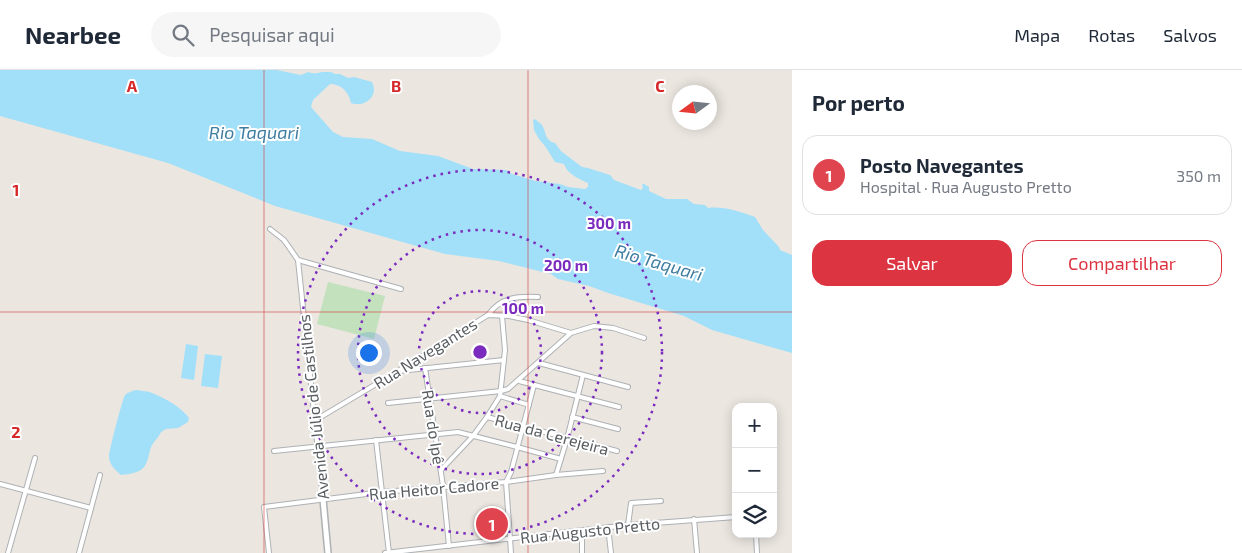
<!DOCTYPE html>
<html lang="pt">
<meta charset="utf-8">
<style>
:root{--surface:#fff;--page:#f6f6f7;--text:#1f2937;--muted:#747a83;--line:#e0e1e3;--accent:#dc3441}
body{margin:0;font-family:"Exo 2",sans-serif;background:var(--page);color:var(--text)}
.controls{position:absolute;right:15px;bottom:15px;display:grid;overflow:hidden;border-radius:10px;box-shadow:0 2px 12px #0003}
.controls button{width:45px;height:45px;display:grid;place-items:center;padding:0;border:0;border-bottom:1px solid var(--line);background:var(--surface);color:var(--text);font:25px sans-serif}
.compass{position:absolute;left:672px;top:15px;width:45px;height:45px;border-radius:50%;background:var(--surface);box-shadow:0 2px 12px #0003;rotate:255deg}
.you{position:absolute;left:368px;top:282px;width:18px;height:18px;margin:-12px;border:4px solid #fff;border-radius:50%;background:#1a73e8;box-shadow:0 0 0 8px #1a73e833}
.badge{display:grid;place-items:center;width:32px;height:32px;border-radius:50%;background:var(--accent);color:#fff;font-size:16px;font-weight:700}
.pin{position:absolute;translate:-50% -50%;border:2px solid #fff;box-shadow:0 1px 5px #0006}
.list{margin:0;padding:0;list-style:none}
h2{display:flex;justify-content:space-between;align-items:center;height:65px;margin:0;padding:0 20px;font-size:21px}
h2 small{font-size:16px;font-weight:400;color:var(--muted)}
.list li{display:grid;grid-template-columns:32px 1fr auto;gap:15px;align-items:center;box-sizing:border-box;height:80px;margin:0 10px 10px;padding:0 10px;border:1px solid var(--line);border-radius:15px}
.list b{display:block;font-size:19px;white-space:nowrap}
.list p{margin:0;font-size:16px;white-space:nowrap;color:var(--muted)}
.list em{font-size:16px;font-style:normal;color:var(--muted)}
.actions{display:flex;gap:10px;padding:15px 20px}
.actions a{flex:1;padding:11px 0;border:1px solid var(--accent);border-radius:15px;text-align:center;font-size:18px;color:var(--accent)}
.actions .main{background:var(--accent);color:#fff}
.icon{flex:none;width:28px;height:28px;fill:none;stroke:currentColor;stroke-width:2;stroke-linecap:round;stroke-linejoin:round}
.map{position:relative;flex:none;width:792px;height:483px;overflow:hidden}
header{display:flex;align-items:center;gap:30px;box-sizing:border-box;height:70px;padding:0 25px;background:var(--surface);border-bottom:1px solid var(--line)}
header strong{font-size:24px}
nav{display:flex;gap:28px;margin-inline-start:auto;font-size:18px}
.search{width:350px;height:45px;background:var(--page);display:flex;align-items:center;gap:12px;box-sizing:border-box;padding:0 18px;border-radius:28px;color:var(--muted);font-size:19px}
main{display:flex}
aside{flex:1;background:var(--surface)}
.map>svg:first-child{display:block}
</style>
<header>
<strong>Nearbee</strong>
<div class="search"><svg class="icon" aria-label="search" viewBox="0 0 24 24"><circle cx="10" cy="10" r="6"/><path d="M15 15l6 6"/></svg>Pesquisar aqui</div>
<nav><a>Mapa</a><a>Rotas</a><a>Salvos</a></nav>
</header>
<main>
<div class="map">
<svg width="792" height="483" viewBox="0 0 792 483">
<rect width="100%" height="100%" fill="#ebe6e0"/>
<!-- green -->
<polygon fill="#c3e1bd" points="328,212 385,226 374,269 317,254"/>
<!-- water -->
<g fill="#a2e0f9">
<path d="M0 0H277L301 5 308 2C318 5 317 2 324 2 327 2 329 2 331 2L335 4H340L348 8 354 7 372 12C377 22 372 31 361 34 359 34 356 34 354 34L351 33C349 22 341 14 330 14L313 30 311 37 333 62 343 67 372 69 400 81 438 86 473 99 506 100 512 104 536 111 560 114 568 117 585 119 588 117V113C579 109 567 104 564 94L555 92 545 76 539 69 534 60 533 50 535 49C537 51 540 53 542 55 547 63 544 70 555 73L561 81 582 97 588 98 610 105 614 110 641 120 643 118 642 114H644L649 117V121L666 129H687L694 134 705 135 708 138C724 136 740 142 755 147L763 160 779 177 780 180 792 185V283L712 260 684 246 608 223 589 216 558 209 551 204 499 191 445 184 275 136 168 93 0 46Z"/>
<polygon points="186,274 198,276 194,310 181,308"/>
<polygon points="205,284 222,286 218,318 201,316"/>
<path d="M136 320C142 321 148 321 152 323 165 328 181 337 189 348L188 352 178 358 166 359 161 362C159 367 155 370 152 375 149 381 149 388 146 394 142 403 129 404 121 405 115 400 109 394 109 386 109 381 123 327 125 325 128 322 133 321 136 320Z"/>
</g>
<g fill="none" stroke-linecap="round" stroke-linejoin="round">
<!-- minor casing -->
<g stroke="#adb1b5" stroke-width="6">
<g id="minor">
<polyline points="270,159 284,170 298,190 323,429"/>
<polyline points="298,190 401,219"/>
<path d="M488 245C501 227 517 226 538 227"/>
<polyline points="539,293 628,317"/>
<polyline points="425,298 443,416 449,476"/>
<polyline points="399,301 504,290"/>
<polyline points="519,311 619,337"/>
<polyline points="500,326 529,335"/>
<polyline points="388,333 501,321 508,319 571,263 594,256 613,258 644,268"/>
<polyline points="487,347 617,381"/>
<polyline points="572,347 618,359"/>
<polyline points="314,351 398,301 488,245 509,246 528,250 571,263"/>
<polyline points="376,370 389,483"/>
<polyline points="274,381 458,362 517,377 561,389"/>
<polyline points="441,400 473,366 487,347 500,326 505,280 502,246"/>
<polyline points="556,405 567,369 583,305"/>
<polyline points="0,414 91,438"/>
<polyline points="694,449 697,483"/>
<polyline points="628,455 631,433 661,431"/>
<polyline points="608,457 611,483"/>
<polyline points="756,464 757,483"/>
<polyline points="8,483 35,388"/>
<polyline points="79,483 100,405"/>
<polyline points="269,483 264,437 382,422 506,412 556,405 603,401"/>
<polyline points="385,483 628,455 736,447"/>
<polyline points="511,483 506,412 511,402 534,315"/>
<polyline points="582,483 582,461"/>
</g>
</g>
<!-- tertiary casing -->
<g stroke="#adb1b5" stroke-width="8">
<polyline id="tertiary" points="323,429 328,483"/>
</g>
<!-- minor -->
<use href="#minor" stroke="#fff" stroke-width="4"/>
<!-- tertiary -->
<use href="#tertiary" stroke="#fff" stroke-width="5"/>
</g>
<!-- grid -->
<path fill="none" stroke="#d62828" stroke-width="1" stroke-opacity="0.55" d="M264 0V483M528 0V483M0 242H792"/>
<!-- distance rings -->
<g fill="none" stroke="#7b2cbf" stroke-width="2.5" stroke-dasharray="2.5 5">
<circle cx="480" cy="282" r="61"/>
<circle cx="480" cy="282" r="122"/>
<circle cx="480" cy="282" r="182"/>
</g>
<g text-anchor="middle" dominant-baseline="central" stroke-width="4" stroke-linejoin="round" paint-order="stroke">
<!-- street labels -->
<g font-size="16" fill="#585d60" stroke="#fff">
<text transform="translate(425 283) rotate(-32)">Rua Navegantes</text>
<text transform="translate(313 337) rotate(-96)">Avenida Júlio de Castilhos</text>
<text transform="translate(434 357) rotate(81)">Rua do Ipê</text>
<text transform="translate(552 364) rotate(15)">Rua da Cerejeira</text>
<text transform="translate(434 418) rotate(-5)">Rua Heitor Cadore</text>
<text transform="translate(590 460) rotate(-6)">Rua Augusto Pretto</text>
</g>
<!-- water labels -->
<g font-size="18" font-style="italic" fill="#3f7da0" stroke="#fff">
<text x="254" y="62">Rio Taquari</text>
<text transform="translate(659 192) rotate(16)">Rio Taquari</text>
</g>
</g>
<g font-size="16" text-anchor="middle" font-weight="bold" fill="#d62828" stroke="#fff" stroke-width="4" stroke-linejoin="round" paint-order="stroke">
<text x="132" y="22">A</text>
<text x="396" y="22">B</text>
<text x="660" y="22">C</text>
<text x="16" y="126">1</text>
<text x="16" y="368">2</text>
</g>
<circle cx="480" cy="282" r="8" fill="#7b2cbf" stroke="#fff" stroke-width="2.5"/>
<g font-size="15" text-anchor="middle" font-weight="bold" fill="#7b2cbf" stroke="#fff" stroke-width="4" stroke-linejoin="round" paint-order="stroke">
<text x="609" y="159">300 m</text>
<text x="566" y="201">200 m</text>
<text x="523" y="244">100 m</text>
</g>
</svg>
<div class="controls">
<button>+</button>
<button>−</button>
<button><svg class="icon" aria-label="layers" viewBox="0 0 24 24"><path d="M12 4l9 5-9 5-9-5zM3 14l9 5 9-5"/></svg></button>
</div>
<svg class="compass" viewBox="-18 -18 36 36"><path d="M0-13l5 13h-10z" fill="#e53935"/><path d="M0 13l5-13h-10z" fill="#747a83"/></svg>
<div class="you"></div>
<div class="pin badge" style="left:492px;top:454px;background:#e0444e">1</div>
</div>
<aside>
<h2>Por perto<small></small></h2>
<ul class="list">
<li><span class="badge" style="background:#e0444e">1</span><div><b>Posto Navegantes</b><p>Hospital · Rua Augusto Pretto</p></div><em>350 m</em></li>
</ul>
<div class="actions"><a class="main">Salvar</a><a>Compartilhar</a></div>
</aside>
</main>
